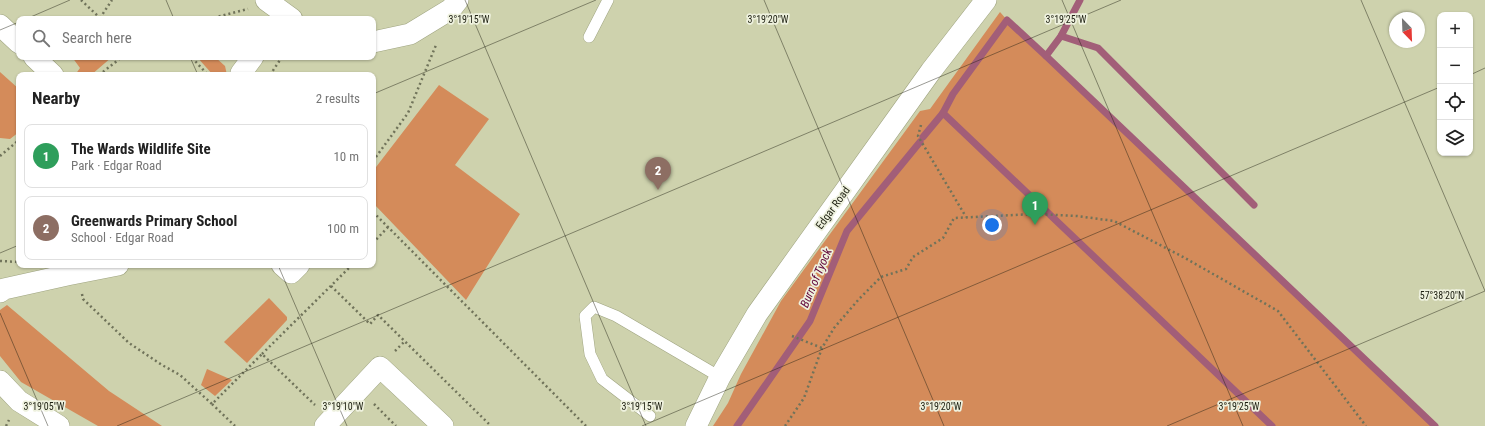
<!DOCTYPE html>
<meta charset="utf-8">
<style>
:root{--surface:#fff;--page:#f2f2f2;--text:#222;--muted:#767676;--line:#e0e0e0;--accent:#0f766e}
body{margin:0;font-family:"Roboto Condensed",sans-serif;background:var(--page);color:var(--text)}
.controls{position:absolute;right:12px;top:12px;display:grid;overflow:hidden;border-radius:8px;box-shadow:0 1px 3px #0004}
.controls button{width:36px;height:36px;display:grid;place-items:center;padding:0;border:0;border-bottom:1px solid var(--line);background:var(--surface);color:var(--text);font:20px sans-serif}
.compass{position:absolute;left:1389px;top:12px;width:36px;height:36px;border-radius:50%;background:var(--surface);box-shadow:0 1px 3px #0004;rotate:157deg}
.you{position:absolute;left:992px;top:225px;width:14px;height:14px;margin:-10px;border:3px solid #fff;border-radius:50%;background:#1a73e8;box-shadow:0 0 0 6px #1a73e833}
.badge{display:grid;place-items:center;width:26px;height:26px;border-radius:50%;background:var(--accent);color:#fff;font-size:13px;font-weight:700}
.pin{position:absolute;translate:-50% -33px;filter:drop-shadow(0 1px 2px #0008)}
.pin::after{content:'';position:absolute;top:21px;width:14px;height:12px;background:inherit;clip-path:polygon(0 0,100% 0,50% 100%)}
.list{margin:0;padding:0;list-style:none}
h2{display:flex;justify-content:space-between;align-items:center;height:52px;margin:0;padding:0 16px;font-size:17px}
h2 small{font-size:13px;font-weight:400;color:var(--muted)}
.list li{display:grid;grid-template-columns:26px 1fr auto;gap:12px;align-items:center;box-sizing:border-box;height:64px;margin:0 8px 8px;padding:0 8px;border:1px solid var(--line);border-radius:8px}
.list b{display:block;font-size:15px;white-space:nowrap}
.list p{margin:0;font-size:13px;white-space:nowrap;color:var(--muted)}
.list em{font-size:13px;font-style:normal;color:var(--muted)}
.icon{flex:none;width:22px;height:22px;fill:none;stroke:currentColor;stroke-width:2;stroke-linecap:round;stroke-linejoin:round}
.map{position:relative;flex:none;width:1485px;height:426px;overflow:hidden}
.search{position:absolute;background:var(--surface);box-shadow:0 1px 3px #0004;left:16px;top:16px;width:360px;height:44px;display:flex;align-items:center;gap:10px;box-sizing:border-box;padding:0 14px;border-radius:8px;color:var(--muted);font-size:15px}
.panel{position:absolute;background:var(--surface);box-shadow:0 1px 3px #0004;left:16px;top:72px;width:360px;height:196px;border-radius:8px}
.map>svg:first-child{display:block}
</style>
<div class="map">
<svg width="1485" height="426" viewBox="0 0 1485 426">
<rect width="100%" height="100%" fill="#ced2ad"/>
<!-- green -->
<g fill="#d48b5a">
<polygon points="1000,12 1007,20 1435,426 713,426 728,403 741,374 781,301 920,111 930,109"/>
<polygon points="72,57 112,57 91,75 75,75 80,68"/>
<polygon points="197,57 215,57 225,66 227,75 213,75"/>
<polygon points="0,72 19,89 19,132 10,139 0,138"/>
<polygon points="439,85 489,119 455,165 520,214 466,300 373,203 373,171"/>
<polygon points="269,298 287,317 287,320 247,363 224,342"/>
<polygon points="7,305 109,391 162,426 98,426 21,382 0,356 0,310"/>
<polygon points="207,369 232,380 215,396 201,385"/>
</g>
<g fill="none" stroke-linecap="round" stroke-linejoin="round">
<!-- stream -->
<g stroke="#a25e78" stroke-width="7">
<polyline points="1061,36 1098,48 1254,205"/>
<polyline points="1046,56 1435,426"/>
<polyline points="943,113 1272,426"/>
<polyline points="923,137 943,113 953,94 1007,20 1046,56 1061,36 1080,0"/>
<polyline points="737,426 810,321 847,231 920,142"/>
</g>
<!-- service casing -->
<g stroke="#9fa480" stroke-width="12">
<g id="service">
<polyline points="589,37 608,0"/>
<polyline points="650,416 602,379 590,354 585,316 594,307 616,316 720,377"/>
</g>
</g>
<!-- minor casing -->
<g stroke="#9fa480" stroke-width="22">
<g id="minor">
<polyline points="266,0 292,19"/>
<polyline points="0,25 19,43"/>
<polyline points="373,42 410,34 451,9 458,0"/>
<polyline points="34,57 53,75"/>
<polyline points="241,73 253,57"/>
<polyline points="282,265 291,273 299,265"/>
<polyline points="0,292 4,289 67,275 118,265"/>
<polyline points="0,381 19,401 59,426"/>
<polyline points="325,426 380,367 443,426"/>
<polyline points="696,426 720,377 757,314 931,71 986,0"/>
</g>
</g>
<!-- path -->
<g stroke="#70735a" stroke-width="2.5" stroke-dasharray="2 3" stroke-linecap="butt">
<polyline points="81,0 100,18 99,19"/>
<polyline points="100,18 112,0"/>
<polyline points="209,19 248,9"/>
<polyline points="193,57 196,62 208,75"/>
<polyline points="99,75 122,57"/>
<polyline points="270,75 282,57"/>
<polyline points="349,75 351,73"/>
<polyline points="921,125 918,136 966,217"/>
<polyline points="0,156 19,140"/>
<polyline points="373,161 408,113 436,45"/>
<polyline points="373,212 586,426"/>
<polyline points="373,243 388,227"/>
<polyline points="0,261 19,262"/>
<polyline points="331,286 370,324 378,315 491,426"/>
<polyline points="82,294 83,299 129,343 162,365 180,375 212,404 262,354 315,405"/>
<polyline points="792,336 822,348"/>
<polyline points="395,351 404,342"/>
<polyline points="262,354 352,265"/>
<polyline points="212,404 235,426"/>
<polyline points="374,404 396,426"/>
<polyline points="6,426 9,420"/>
<polyline points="785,426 804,398 822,348 834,328 859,299 881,277 906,269 913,257 943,238 954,218 1034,214 1077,216 1114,221 1185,258 1278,311 1366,426"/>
</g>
<!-- service -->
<use href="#service" stroke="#fff" stroke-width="11"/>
<!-- minor -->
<use href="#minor" stroke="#fff" stroke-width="21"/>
</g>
<!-- ticks -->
<path fill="none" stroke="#1e2012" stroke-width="1" stroke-opacity="0.45" d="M166 0 174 19M465 0 646 426M764 0 944 426M1062 0 1243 426M1361 0 1485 291M26 19 70 0M0 30 19 22M190 57 198 75M1470 75 1485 68M373 94 596 0M0 253 19 245M278 265 347 426M0 313 48 426M117 426 1121 0M642 426 1440 87M1167 426 1485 291"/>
<g text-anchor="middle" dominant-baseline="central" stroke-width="3.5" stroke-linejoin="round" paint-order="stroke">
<!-- street labels -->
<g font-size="11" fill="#1e2012" stroke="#eef1de">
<text transform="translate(833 208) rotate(-54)">Edgar Road</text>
</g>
<!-- water labels -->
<g font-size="12" font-style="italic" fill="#600439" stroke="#eef1de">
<text transform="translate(816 278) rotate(-67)">Burn of Tyock</text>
</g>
</g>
<g font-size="10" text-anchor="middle" fill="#1e2012" stroke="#eef1de" stroke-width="3.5" stroke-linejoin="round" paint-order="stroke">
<text x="469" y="23">3°19'15"W</text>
<text x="768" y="23">3°19'20"W</text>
<text x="1066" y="23">3°19'25"W</text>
<text x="1442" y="299">57°38'20"N</text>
<text x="44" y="410">3°19'05"W</text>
<text x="343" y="410">3°19'10"W</text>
<text x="642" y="410">3°19'15"W</text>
<text x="941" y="410">3°19'20"W</text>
<text x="1239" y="410">3°19'25"W</text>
</g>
</svg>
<div class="controls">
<button>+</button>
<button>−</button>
<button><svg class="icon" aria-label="locate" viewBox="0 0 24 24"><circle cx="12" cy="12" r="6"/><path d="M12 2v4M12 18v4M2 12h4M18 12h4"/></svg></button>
<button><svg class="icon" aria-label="layers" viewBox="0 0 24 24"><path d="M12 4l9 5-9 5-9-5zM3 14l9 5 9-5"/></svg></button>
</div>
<svg class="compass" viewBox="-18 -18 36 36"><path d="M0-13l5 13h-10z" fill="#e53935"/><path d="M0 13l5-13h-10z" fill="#767676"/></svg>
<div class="you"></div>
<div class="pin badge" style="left:1035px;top:225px;background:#2e9e5b">1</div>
<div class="pin badge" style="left:658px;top:190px;background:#8d6e63">2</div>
<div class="search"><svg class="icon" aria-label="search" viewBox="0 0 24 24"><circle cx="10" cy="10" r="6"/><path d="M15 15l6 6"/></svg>Search here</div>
<section class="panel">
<h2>Nearby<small>2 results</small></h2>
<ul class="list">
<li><span class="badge" style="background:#2e9e5b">1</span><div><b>The Wards Wildlife Site</b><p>Park · Edgar Road</p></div><em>10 m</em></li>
<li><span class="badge" style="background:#8d6e63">2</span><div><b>Greenwards Primary School</b><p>School · Edgar Road</p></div><em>100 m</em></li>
</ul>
</section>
</div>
